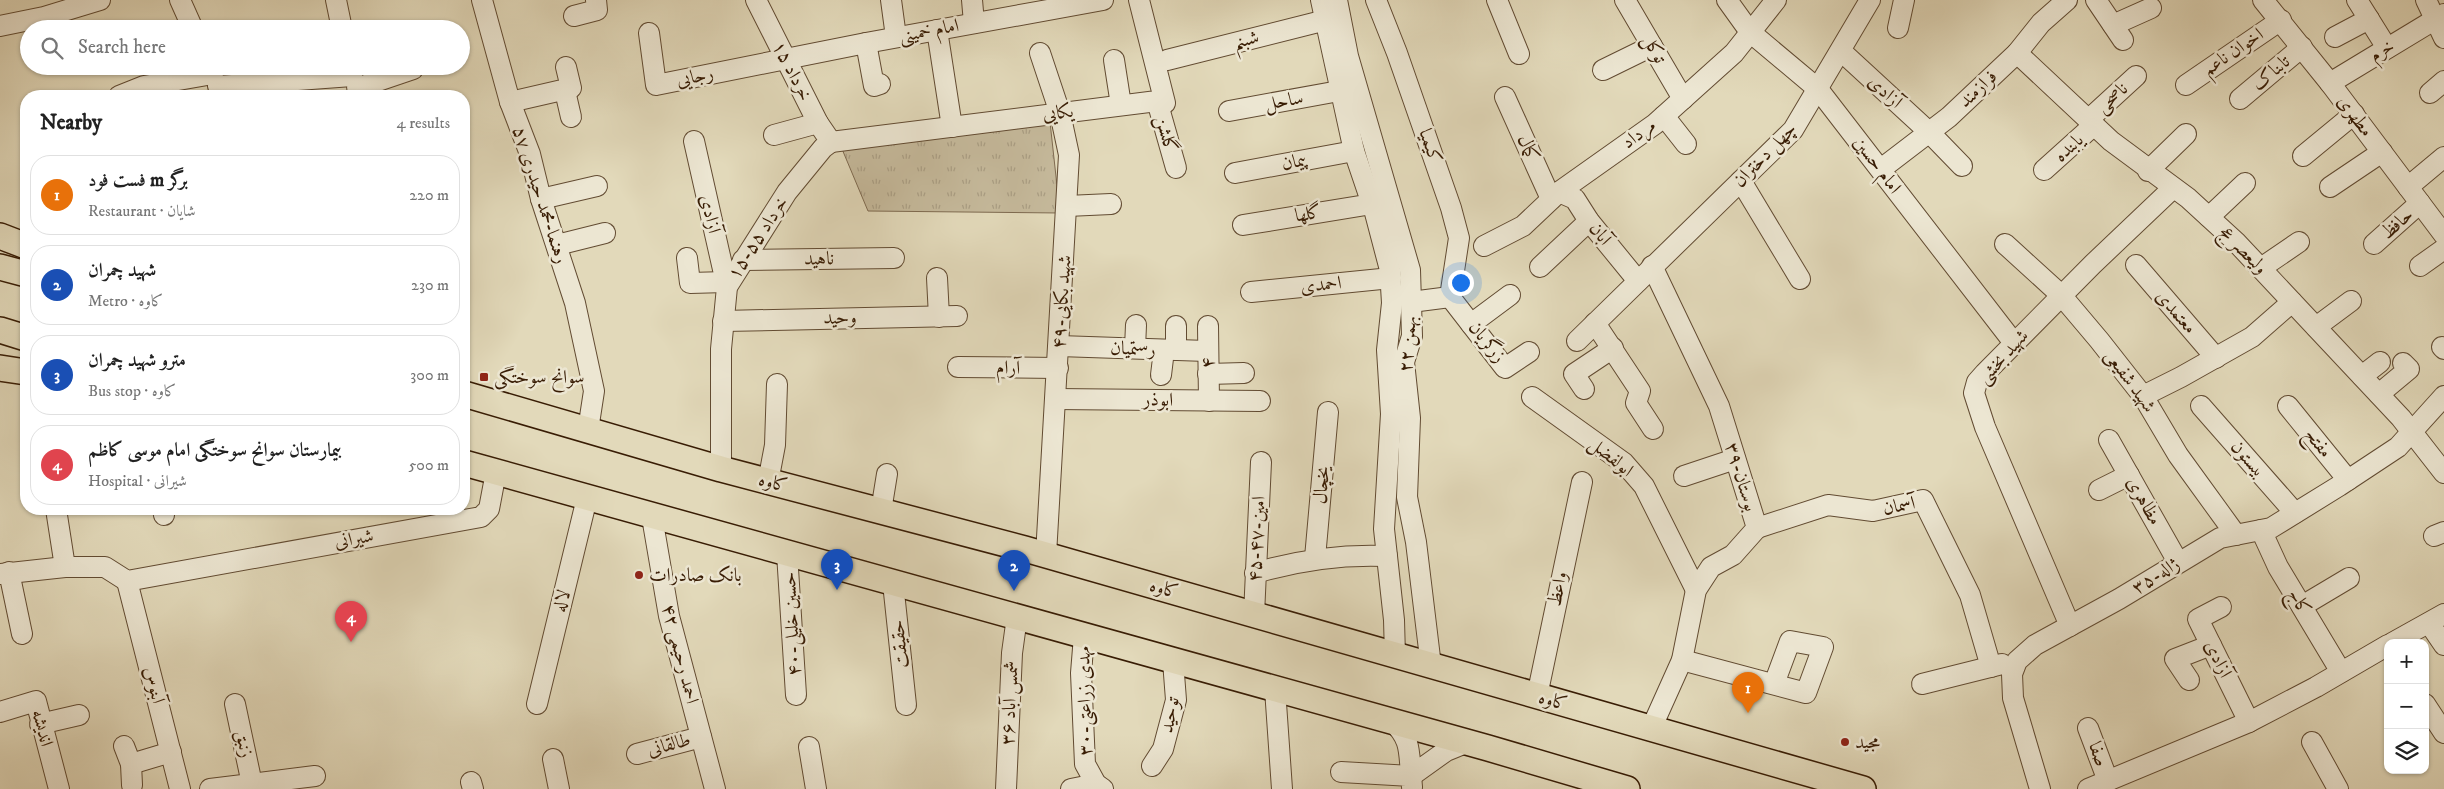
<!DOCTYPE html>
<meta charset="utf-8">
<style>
:root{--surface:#fff;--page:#f2f2f2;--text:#222;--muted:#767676;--line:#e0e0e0;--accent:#1a73e8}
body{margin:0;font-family:"IM FELL DW Pica",Amiri,serif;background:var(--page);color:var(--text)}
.controls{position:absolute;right:15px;bottom:15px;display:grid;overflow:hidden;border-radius:10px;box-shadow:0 1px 4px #0004}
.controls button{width:45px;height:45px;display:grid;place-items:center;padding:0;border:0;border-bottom:1px solid var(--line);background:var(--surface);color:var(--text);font:25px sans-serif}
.you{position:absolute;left:1460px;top:282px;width:18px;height:18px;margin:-12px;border:4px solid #fff;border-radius:50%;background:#1a73e8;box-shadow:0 0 0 8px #1a73e833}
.badge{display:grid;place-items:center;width:32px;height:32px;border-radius:50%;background:var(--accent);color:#fff;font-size:16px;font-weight:700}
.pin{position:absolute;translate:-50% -41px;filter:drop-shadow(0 1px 2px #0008)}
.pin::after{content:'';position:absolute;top:26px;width:18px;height:15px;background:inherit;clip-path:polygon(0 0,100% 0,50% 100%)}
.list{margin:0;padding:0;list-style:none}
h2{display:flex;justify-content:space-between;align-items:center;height:65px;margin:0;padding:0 20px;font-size:21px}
h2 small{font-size:16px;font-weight:400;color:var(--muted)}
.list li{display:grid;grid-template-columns:32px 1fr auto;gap:15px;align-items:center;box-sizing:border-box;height:80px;margin:0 10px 10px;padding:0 10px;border:1px solid var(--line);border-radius:20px}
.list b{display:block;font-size:19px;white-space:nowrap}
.list p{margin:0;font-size:16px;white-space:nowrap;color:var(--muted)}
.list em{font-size:16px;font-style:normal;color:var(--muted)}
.icon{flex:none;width:28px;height:28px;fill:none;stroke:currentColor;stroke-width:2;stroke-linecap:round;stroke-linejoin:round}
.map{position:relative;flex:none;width:2444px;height:789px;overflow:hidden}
.search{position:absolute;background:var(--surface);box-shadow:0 1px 4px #0004;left:20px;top:20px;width:450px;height:55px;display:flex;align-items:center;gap:12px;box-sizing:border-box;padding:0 18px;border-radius:28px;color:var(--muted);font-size:19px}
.panel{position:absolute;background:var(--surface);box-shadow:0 1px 4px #0004;left:20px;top:90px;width:450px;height:425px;border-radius:20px}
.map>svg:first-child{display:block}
</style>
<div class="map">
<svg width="2444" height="789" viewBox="0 0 2444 789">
<defs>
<pattern id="grass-tufts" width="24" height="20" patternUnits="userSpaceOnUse" patternTransform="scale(1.25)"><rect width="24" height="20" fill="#c5b99b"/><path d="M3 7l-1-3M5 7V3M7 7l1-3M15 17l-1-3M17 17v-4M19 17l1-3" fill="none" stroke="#aa9e84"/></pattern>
</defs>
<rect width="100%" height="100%" fill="#e2d9ba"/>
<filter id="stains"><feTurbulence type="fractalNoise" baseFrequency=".004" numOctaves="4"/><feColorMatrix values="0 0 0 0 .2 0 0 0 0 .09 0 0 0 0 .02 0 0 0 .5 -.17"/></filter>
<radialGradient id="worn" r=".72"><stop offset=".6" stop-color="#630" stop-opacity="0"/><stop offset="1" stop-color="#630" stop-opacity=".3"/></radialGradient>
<!-- grass -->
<polygon fill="url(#grass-tufts)" stroke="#7e6a50" points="1050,122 1060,213 868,211 842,149"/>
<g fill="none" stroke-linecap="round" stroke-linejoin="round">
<!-- minor casing -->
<g stroke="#624b32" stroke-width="22">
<g id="minor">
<polyline points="180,0 193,29"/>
<polyline points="336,0 342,29"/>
<polyline points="482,0 510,102 530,154 541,199 575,303 594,391 588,430"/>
<polyline points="756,0 818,123 831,142"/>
<polyline points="891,0 896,37"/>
<polyline points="972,0 974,23"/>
<polyline points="1321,0 1354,151 1375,213 1390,270 1392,303 1387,350 1391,414 1384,529 1394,620 1395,656"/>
<polyline points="1337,0 1348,56 1410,270 1412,336 1404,362 1410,418 1407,497 1416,542 1431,666"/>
<polyline points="1376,0 1397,53 1451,208 1459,238 1450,297"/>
<polyline points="1497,0 1519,54"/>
<polyline points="1625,0 1683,99"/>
<polyline points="1727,0 1750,32 1818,89 2014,343"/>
<polyline points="2096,0 2123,40"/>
<polyline points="2263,0 2330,83 2444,235"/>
<polyline points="2357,0 2387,48"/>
<polyline points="2426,0 2444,38"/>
<polyline points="574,16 597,10 596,0"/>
<polyline points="2113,25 2151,8"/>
<polyline points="0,26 44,17 100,0"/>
<polyline points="1898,28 1904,0"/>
<polyline points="937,30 952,127"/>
<polyline points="649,33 656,85 866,43 1103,0"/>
<polyline points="2335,37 2369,19"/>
<polyline points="866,43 874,86 880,84"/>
<polyline points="1841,51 1929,132 1962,166"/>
<polyline points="1040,53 1060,113 1069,155 1046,555"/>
<polyline points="2017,53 2111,141 2188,198 2236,242 2401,418 2444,473"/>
<polyline points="1114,60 1121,105"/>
<polyline points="1167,60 1326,20"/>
<polyline points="1603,70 1652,46"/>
<polyline points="2330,83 2444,14"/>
<polyline points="2186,85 2281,20"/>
<polyline points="218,86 352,76"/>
<polyline points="357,88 413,69"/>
<polyline points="565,91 571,117"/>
<polyline points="2430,93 2444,81"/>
<polyline points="119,96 144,86 213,74"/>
<polyline points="1505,97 1551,199"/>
<polyline points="2240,99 2302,47"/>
<polyline points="1157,101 1176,168"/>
<polyline points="510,102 571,88 566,67"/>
<polyline points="1229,111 1339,91"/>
<polyline points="1664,116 1686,144"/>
<polyline points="2088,120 2136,76"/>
<polyline points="774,135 818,123"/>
<polyline points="694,141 727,287"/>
<polyline points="831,142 1157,101 1165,103 1139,0"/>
<polyline points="2303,156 2354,114"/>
<polyline points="1881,169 1949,117 2017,53 2041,23 2067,0"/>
<polyline points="2044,170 2094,125"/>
<polyline points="2148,171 2186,134"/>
<polyline points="1235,173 1354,151"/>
<polyline points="1741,181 1800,279"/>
<polyline points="2330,187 2382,152"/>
<polyline points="2408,187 2444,157"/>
<polyline points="1559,192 1575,199 1589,221 1638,281"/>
<polyline points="541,199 597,186"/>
<polyline points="1067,206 1111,204"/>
<polyline points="2209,217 2245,183"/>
<polyline points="1243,225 1372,204"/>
<polyline points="2005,244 2061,295 2099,340 2143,396 2178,455 2236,535"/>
<polyline points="2374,244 2420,203"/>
<polyline points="557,245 605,233"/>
<polyline points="1484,246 1523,226 1559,192 1655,124 1734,53 1776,0"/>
<polyline points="687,258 690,283 726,282"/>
<polyline points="743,260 894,258"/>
<polyline points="2136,265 2216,358"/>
<polyline points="2420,266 2444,249"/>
<polyline points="1540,267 1589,221"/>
<polyline points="2261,268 2299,242"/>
<polyline points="937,278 939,317"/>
<polyline points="1251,292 1391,278"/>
<polyline points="1450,297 1505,368 1529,352"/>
<polyline points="1411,302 1450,297"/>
<polyline points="723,321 957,316"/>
<polyline points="1595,323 1640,391 1636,403 1653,429"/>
<polyline points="1471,324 1510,295"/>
<polyline points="1176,326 1176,350"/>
<polyline points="1208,326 1209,401"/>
<polyline points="2316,327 2351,301"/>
<polyline points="1577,341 1793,130 1870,0"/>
<polyline points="1059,346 1207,351"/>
<polyline points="2442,347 2444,349"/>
<polyline points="1135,348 1136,325"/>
<polyline points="958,367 1058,368"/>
<polyline points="1208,374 1244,373"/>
<polyline points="1161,375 1164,350"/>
<polyline points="2362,376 2380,362"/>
<polyline points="1584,389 1574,374 1613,348"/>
<polyline points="2379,394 2409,369 2403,363"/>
<polyline points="2143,396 2181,377 2252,337 2292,302"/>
<polyline points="1532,397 1624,463 1644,486 1696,590"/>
<polyline points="1056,399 1260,401"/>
<polyline points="2201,406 2295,513"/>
<polyline points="2288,406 2348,480"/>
<polyline points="2109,440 2178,562"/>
<polyline points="721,469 721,349 727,287 787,192 823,148 831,142"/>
<polyline points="1684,476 1735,459"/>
<polyline points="768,482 775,445 777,384"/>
<polyline points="2099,490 2129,475"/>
<polyline points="56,509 65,567"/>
<polyline points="163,509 164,515"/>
<polyline points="881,511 887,474"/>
<polyline points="652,517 669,616 715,789"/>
<polyline points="1757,528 1828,505 1873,511 1923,500 1970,595 1991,667"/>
<polyline points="2261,530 2278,567 2341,672"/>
<polyline points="2434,536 2444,532"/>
<polyline points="787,553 796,695"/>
<polyline points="1315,558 1328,412"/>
<polyline points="9,572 22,634"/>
<path d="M1255 573C1299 560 1341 554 1387 556"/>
<polyline points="0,574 65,567 105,567 127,581 481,517 489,509 496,472"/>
<polyline points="127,581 180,789"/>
<polyline points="893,583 906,705"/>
<polyline points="2302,606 2349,578"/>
<polyline points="2221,607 2198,619 2249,722"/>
<polyline points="1254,615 1261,462"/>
<polyline points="2429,623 2444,645"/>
<polyline points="2070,626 1985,427 1974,393 1977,382 1985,373 2093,264 2173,188"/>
<polyline points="1084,636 1081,673 1085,764 1096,784 1103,789"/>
<polyline points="2392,643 2444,614"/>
<polyline points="1682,660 1806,693 1823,647 1790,641 1774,684"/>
<polyline points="2189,680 2175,659 2211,645"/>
<polyline points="1922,684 2002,664"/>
<polyline points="1275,689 1282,789"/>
<polyline points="1537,696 1582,482"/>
<polyline points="235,704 252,784"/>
<polyline points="537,704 587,498"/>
<polyline points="2425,704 2444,733"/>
<polyline points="0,712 36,701 59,789"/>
<path d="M1392 721C1411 739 1409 751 1411 776L1446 751 1468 742"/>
<polyline points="40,724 79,715"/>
<polyline points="2088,728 2108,781"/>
<polyline points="1651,729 1682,660 1696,590 1711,567 1733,555 1757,528 1719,406 1652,266"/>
<polyline points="2312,742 2338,789"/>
<polyline points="124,746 131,764 132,785"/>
<polyline points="809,747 816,789"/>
<polyline points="637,754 701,737"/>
<polyline points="553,759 559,789"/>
<polyline points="131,764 171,752"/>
<polyline points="1152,766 1163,749 1176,700 1173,661"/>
<polyline points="1341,772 1411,776 1412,787"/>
<polyline points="471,782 473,789"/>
<polyline points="210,789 315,776"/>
<polyline points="1006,789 1012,653 1017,617"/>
<polyline points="1071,789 1096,784 1095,789"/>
<polyline points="2040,789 2013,698 2012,674 2017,661 2035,645 2119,599 2220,538 2271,528 2339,486 2398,447 2444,396"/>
<polyline points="2088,789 2249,722 2316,687 2388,645"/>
</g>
</g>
<!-- major casing -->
<g stroke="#381c04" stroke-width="28">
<g id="major">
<polyline points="0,236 26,246"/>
<polyline points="0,267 26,274"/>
<polyline points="0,330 26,338"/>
<polyline points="0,368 26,372"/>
<polyline points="464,394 721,469 1025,549 1863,789"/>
<polyline points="464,463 1488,748 1627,789"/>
</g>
</g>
<!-- minor -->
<use href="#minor" stroke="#ece6d2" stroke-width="20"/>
<!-- major -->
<use href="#major" stroke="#e2d9ba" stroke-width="25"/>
</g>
<!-- markers -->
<g fill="#8f2418" stroke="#ece6d2" stroke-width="2">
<rect x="479" y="372" width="10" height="10" rx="2.5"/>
<circle cx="639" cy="575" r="5"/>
<circle cx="1845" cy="742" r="5"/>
</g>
<g text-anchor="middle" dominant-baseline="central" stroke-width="5" stroke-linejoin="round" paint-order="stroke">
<!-- street labels -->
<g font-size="19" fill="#381c04" stroke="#ece6d2">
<text transform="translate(929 31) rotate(-11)">امام خمینی</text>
<text transform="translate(1246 40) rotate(-14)">شبنم</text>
<text transform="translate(1654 49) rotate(60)">توکل</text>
<text transform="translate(2382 51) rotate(-32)">خرم</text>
<text transform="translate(2233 52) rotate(-34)">اخوان ناعم</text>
<text transform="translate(792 71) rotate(63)">۱۵ خرداد</text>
<text transform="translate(2271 73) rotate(-40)">تابناک</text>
<text transform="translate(695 77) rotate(-12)">رجایی</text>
<text transform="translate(1978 89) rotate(-43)">فرازمند</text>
<text transform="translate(1885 92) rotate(43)">آزادی</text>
<text transform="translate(2112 98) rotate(-42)">ناصحی</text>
<text transform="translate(1284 101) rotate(-10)">ساحل</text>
<text transform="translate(1058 113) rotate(-7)">یکایی</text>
<text transform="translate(2355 116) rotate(53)">مطهری</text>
<text transform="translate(1166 134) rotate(74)">گلشن</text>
<text transform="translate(1639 134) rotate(-36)">مرداد</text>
<text transform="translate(1430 146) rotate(71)">کیمیا</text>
<text transform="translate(1528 148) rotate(66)">کمال</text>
<text transform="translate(2069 148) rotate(-42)">یابنده</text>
<text transform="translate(1765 155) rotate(-46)">چهل دختران</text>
<text transform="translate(1294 162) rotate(-11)">پیمان</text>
<text transform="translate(1877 165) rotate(53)">امام حسین</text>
<text transform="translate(540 195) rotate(72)">۵۷ رهنما-محمد حیدری</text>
<text transform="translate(710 214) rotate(77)">آزادی</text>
<text transform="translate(1308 214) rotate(-9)">گلها</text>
<text transform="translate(2397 224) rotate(-42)">حافظ</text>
<text transform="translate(1600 234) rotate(52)">آبان</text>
<text transform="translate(758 238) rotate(-57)">۱۵-۵۵ خرداد</text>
<text transform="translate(2243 250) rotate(45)">ولیعصر عج</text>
<text transform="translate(819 259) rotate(-1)">ناهید</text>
<text transform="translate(1321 285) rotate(-6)">احمدی</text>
<text transform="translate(1062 302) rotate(-86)">۴۹-شهید بکایی</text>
<text transform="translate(2176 312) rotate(49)">معتمدی</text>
<text transform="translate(840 318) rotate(-1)">وحید</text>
<text transform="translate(1487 342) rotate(51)">زرگریان</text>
<text transform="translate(1408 344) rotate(-85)">۲۲ بهمن</text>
<text transform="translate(1133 349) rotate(2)">رستمیان</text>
<text transform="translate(2003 357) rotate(-48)">شهید بخشی</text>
<text transform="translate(1208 363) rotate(-92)">۴</text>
<text transform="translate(1008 368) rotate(1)">آرام</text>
<text transform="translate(2130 381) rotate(54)">شهید شفیعی</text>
<text transform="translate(1158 400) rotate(1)">ابوذر</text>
<text transform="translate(2318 443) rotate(51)">مفتح</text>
<text transform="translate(1611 457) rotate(39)">ابولفضل</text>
<text transform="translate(2248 459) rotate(49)">بیستون</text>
<text transform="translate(1741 477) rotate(73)">۳۹-بوستان</text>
<text transform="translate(773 483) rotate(15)">کاوه</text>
<text transform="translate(1322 485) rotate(-85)">یخچال</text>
<text transform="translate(2144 501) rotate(61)">مظاهری</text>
<text transform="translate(1899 506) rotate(-11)">آسمان</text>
<text transform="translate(354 539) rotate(-10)">شیرانی</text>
<text transform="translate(1257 539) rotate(-87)">۴۵-۴۷-امین</text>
<text transform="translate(2156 576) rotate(-32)">۳۵-ژاله</text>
<text transform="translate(1164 589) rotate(16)">کاوه</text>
<text transform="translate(1558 589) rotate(-79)">واعظ</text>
<text transform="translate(562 601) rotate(-76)">لاله</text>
<text transform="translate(2299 602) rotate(59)">کاج</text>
<text transform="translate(792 624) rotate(-93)">۴۰-حسین خلیلی</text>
<text transform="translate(900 644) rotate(-96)">حقیقت</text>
<text transform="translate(680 654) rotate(76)">۴۲ احمد رحیمی</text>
<text transform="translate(2218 659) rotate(64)">آزادی</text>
<text transform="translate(154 685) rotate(76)">آبنوس</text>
<text transform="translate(1085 701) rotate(-91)">۳۰-مهدی زراعتی</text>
<text transform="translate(1553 701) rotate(16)">کاوه</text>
<text transform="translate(1010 703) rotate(-87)">شمس آباد ۳۶</text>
<text transform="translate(1170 715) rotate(-79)">توحید</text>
<text transform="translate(42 728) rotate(75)">اندیشه</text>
<text transform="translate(244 744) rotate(77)">زنبق</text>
<text transform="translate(669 745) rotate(-15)">طالقانی</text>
<text transform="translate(2098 754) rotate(69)">صفا</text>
</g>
<!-- poi labels -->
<g font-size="19" fill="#381c04" stroke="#ece6d2" text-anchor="start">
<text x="494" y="377">سوانح سوختگی</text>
<text x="649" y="575">بانک صادرات</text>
<text x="1855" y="742">مجید</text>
</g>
</g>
<rect width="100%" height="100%" filter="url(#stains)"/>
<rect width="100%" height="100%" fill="url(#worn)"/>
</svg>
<div class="controls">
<button>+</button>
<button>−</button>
<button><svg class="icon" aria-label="layers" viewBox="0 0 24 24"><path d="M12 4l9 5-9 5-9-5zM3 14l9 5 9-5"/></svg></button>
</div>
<div class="you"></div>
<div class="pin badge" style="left:1748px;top:713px;background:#e8710a">1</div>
<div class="pin badge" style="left:1014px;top:591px;background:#1a4fb4">2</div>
<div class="pin badge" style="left:837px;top:590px;background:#1a4fb4">3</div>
<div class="pin badge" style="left:351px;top:642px;background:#e0444e">4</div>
<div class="search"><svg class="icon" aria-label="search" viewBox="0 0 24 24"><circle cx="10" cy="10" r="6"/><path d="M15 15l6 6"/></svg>Search here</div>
<section class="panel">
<h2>Nearby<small>4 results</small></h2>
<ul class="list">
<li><span class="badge" style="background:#e8710a">1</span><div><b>فست فود m برگر</b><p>Restaurant · شایان</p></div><em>220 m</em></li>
<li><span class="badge" style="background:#1a4fb4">2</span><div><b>شهید چمران</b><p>Metro · کاوه</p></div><em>230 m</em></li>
<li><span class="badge" style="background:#1a4fb4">3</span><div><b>مترو شهید چمران</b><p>Bus stop · کاوه</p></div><em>300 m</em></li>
<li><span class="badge" style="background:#e0444e">4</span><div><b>بیمارستان سوانح سوختگی امام موسی کاظم</b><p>Hospital · شیرانی</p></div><em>500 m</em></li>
</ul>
</section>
</div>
